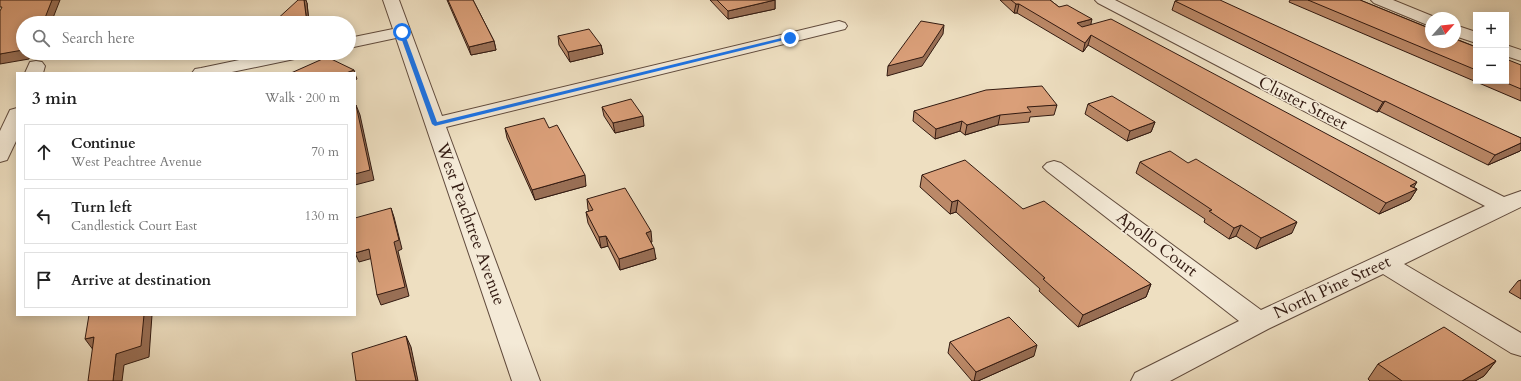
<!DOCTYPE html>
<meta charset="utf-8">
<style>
:root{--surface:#fff;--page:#f2f2f2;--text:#222;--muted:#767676;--line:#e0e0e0}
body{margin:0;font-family:Cardo,serif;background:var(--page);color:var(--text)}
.controls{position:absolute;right:12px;top:12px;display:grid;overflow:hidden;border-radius:0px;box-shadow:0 2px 10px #0003}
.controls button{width:36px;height:36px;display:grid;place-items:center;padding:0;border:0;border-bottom:1px solid var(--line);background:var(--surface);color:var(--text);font:20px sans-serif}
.compass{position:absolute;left:1425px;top:12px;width:36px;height:36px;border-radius:50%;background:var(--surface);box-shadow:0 2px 10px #0003;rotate:63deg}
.stop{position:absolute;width:12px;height:12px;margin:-9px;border:3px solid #1a73e8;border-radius:50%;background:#fff}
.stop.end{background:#1a73e8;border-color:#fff;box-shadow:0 1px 4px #0008}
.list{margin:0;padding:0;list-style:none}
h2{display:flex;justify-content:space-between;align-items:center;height:52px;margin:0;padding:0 16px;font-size:17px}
h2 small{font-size:13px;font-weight:400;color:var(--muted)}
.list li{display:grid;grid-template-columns:26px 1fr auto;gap:12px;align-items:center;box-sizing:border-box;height:56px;margin:0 8px 8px;padding:0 8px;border:1px solid var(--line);border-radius:0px}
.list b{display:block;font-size:15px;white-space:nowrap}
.list p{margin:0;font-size:13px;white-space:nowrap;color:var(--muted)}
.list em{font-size:13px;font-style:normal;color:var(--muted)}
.icon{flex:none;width:22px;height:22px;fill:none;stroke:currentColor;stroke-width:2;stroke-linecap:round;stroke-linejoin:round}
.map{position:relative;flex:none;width:1521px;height:381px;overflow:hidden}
.search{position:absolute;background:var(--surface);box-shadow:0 2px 10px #0003;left:16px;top:16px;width:340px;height:44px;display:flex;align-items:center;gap:10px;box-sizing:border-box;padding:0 14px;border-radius:22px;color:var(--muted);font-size:15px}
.panel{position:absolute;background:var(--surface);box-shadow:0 2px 10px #0003;left:16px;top:72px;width:340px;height:244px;border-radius:0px}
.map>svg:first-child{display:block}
</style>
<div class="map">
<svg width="1521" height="381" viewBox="0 0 1521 381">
<rect width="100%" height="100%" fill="#eedfc1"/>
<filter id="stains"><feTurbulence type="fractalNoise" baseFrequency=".005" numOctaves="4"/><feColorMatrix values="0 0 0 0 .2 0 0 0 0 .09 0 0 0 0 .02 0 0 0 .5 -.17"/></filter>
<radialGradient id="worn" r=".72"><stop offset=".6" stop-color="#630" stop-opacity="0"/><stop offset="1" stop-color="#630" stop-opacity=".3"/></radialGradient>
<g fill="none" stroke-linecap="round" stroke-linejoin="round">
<!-- minor casing -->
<g stroke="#614b3d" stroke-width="2">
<g id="minor">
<polygon points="383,0 399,0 442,116 839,21 845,23 847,26 845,29 446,127 540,381 512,381 396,38 349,48 349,38 393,29"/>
<polygon points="1095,0 1115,0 1504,197 1521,191 1521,207 1404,264 1521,333 1521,356 1511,353 1383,274 1268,329 1170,381 1131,381 1135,373 1239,321 1047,171 1043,167 1047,163 1054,161 1061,163 1261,310 1485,206 1098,3"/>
<polygon points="1371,0 1393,0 1437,18 1431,18 1431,26 1425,24 1374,3"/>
<polygon points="1455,25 1476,32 1476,43 1455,36"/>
<polygon points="1506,45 1521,50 1521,61 1506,56"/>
<polygon points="273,53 307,53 304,57 227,73 192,73 195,69 201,68"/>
<polygon points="36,61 42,62 45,66 43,73 25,73 30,62"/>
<polygon points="17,108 17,139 7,160 0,162 0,131 10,110"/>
</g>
</g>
<!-- minor -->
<use href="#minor" fill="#f4ead7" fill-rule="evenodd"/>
</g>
<!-- wall -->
<g fill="#bb8968" stroke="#321a11">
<polygon points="447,0 473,0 494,41 496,50 471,55"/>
<polygon points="710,0 775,0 775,9 728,19"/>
<polygon points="1000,0 1050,0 1059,7 1091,24 1417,189 1410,200 1379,214 1088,45 1083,52 1017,13 1014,13"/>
<polygon points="1290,0 1360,0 1476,47 1476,81 1506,81 1521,65 1521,101 1289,2"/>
<polygon points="1175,1 1521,138 1521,150 1520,151 1488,165 1379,111 1377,112 1172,10"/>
<polygon points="307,3 309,23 274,23 274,22"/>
<polygon points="558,36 601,45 603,54 570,62 559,45"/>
<polygon points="1088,104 1155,122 1151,132 1127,141 1085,114"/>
<polygon points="1057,105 1054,115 1030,117 1029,122 998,125 965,135 960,131 935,139 913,121 914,111"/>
<polygon points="602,107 644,126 615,133 604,116"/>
<polygon points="505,128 549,128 586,186 535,200 507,138"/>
<polygon points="1140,162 1292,233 1256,249 1236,236 1229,239 1204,222 1205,219 1136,173"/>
<polygon points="922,175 1023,209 1151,284 1146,297 1078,327 1039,291 1040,289 956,212 950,214 920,187"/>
<polygon points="587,199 652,242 651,242 656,259 620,270 608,246 601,248 588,223 586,212 589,211 588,209"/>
<polygon points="1521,280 1521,299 1509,292 1518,281"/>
<polygon points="950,342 1034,356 978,381 972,381 948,353"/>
<polygon points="1496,361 1484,376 1475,381 1370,381 1368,379 1378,364"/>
</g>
<!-- shaded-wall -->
<g fill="#996f55" stroke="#321a11">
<polygon points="52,0 60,0 51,23 42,23"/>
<polygon points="304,0 306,0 307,3 309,23 307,23"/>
<polygon points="775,0 775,9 728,19 728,11"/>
<polygon points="1016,4 1019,4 1017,13 1014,13"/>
<polygon points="1092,19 1090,28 1075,32 1077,23"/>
<polygon points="944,25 943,34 922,66 887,76 888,66"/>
<polygon points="1091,35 1088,45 1083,52 1085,43"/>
<polygon points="494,41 496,50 471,55 469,47"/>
<polygon points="601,45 603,54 570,62 568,52"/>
<polygon points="23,49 23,53 31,53 29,59 0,64 0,54"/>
<polygon points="354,70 355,73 346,73"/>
<polygon points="355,74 357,79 355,80"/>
<polygon points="1385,101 1379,111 1377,112 1383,102"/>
<polygon points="356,105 360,115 374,180 355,185"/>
<polygon points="1000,115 998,125 965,135 967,125"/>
<polygon points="643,116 644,126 615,133 613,123"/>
<polygon points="962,121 960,131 935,139 936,129"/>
<polygon points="1155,122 1151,132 1127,141 1130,131"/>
<polygon points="1521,143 1521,150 1520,151 1488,165 1495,155"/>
<polygon points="585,175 586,186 535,200 532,190"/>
<polygon points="1417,182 1411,192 1417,189 1410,200 1379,214 1386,203 1410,186"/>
<polygon points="958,200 956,212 950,214 952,202"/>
<polygon points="391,208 394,217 402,249 398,251 409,296 381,305 377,295"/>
<polygon points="1297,222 1292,233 1256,249 1261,238"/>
<polygon points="1241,225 1236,236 1229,239 1234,228"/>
<polygon points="651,231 652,242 647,244 646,233"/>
<polygon points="606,236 608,246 601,248 599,237"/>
<polygon points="654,248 656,259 620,270 619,259"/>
<polygon points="369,249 373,258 359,262 355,253"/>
<polygon points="1151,284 1146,297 1078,327 1083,315"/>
<polygon points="144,315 152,315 149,357 124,365 122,381 113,381 116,354"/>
<polygon points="406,336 411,347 418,381 416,381"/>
<polygon points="94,337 94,351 85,339"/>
<polygon points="1037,345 1034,356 978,381 974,381 976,372"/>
<polygon points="1496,361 1484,376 1475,381 1462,381"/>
</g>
<!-- building -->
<g fill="#da9f79" stroke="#321a11">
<polygon points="0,0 52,0 43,23 23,23 23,50 0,54 0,11 2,7 0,7"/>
<polygon points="298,0 304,0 307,23 274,22"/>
<polygon points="448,0 473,0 494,41 469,47"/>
<polygon points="717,0 775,0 728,11"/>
<polygon points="1011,0 1050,0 1059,7 1067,5 1092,19 1077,23 1082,27 1111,19 1417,182 1410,186 1417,189 1386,203 1091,35 1085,43 1019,4 1016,4"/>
<polygon points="1179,0 1220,0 1521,138 1521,143 1495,155 1385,101 1383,102 1175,1"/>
<polygon points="1308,0 1360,0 1431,29 1431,42 1455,42 1455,39 1476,47 1476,70"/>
<polygon points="921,21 944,25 923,57 888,66"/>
<polygon points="589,29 601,45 568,52 558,36"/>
<polygon points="327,57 354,70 346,73 291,73"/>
<polygon points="1506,59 1521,65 1521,89 1502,81 1506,81"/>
<polygon points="1042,86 1057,105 1027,107 1031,112 1000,115 967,125 962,121 936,129 914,111 986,90"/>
<polygon points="1112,96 1155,122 1130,131 1088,104"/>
<polygon points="631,99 643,116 613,123 602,107"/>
<polygon points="355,105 356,105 370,170 355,174"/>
<polygon points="544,118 549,128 557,125 585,175 532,190 505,128"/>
<polygon points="1170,151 1188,163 1196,159 1297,222 1261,238 1241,225 1234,228 1209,211 1212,210 1140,162"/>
<polygon points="965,160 1023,209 1044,201 1151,284 1083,315 1043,279 1045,278 958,200 952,202 922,175"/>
<polygon points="625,188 651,231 646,233 654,248 619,259 606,236 599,237 586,212 593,210 587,199"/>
<polygon points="391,208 399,240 394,242 405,287 377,295 369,249 355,253 355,218"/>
<polygon points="89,315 144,315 141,346 116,354 113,381 88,381 94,337 85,339"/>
<polygon points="1009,317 1037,345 976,372 950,342"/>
<polygon points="1444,327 1496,361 1462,381 1402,381 1378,364"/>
<polygon points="406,336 416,381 356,381 352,353"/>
</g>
<!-- route -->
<polygon fill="#1a73e8" points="402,30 404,32 437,122 790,36 792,38 435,126 432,124 399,32"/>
<g text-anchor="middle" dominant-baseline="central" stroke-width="3" stroke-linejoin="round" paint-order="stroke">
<!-- street labels -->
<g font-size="17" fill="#321a11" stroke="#f4ead7">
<text transform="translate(1303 103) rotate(27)">Cluster Street</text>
<text transform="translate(471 224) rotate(70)">West Peachtree Avenue</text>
<text transform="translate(1157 244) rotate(37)">Apollo Court</text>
<text transform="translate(1332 287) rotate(-25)">North Pine Street</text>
</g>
</g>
<rect width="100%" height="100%" filter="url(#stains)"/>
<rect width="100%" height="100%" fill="url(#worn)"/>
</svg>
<div class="controls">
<button>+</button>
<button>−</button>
</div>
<svg class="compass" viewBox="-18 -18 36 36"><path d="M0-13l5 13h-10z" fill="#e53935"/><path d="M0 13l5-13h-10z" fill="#767676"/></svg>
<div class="stop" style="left:402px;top:32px"></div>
<div class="stop end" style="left:790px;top:38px"></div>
<div class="search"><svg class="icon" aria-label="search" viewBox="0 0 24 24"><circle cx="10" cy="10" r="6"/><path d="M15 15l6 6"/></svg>Search here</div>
<section class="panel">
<h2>3 min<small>Walk · 200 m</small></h2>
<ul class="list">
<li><svg class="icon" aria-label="ahead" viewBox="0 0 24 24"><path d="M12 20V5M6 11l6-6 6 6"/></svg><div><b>Continue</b><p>West Peachtree Avenue</p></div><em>70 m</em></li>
<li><svg class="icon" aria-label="left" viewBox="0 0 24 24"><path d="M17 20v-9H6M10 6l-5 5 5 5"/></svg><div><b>Turn left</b><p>Candlestick Court East</p></div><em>130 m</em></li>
<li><svg class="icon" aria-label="arrive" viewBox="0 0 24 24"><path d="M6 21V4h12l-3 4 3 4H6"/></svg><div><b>Arrive at destination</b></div></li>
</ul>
</section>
</div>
